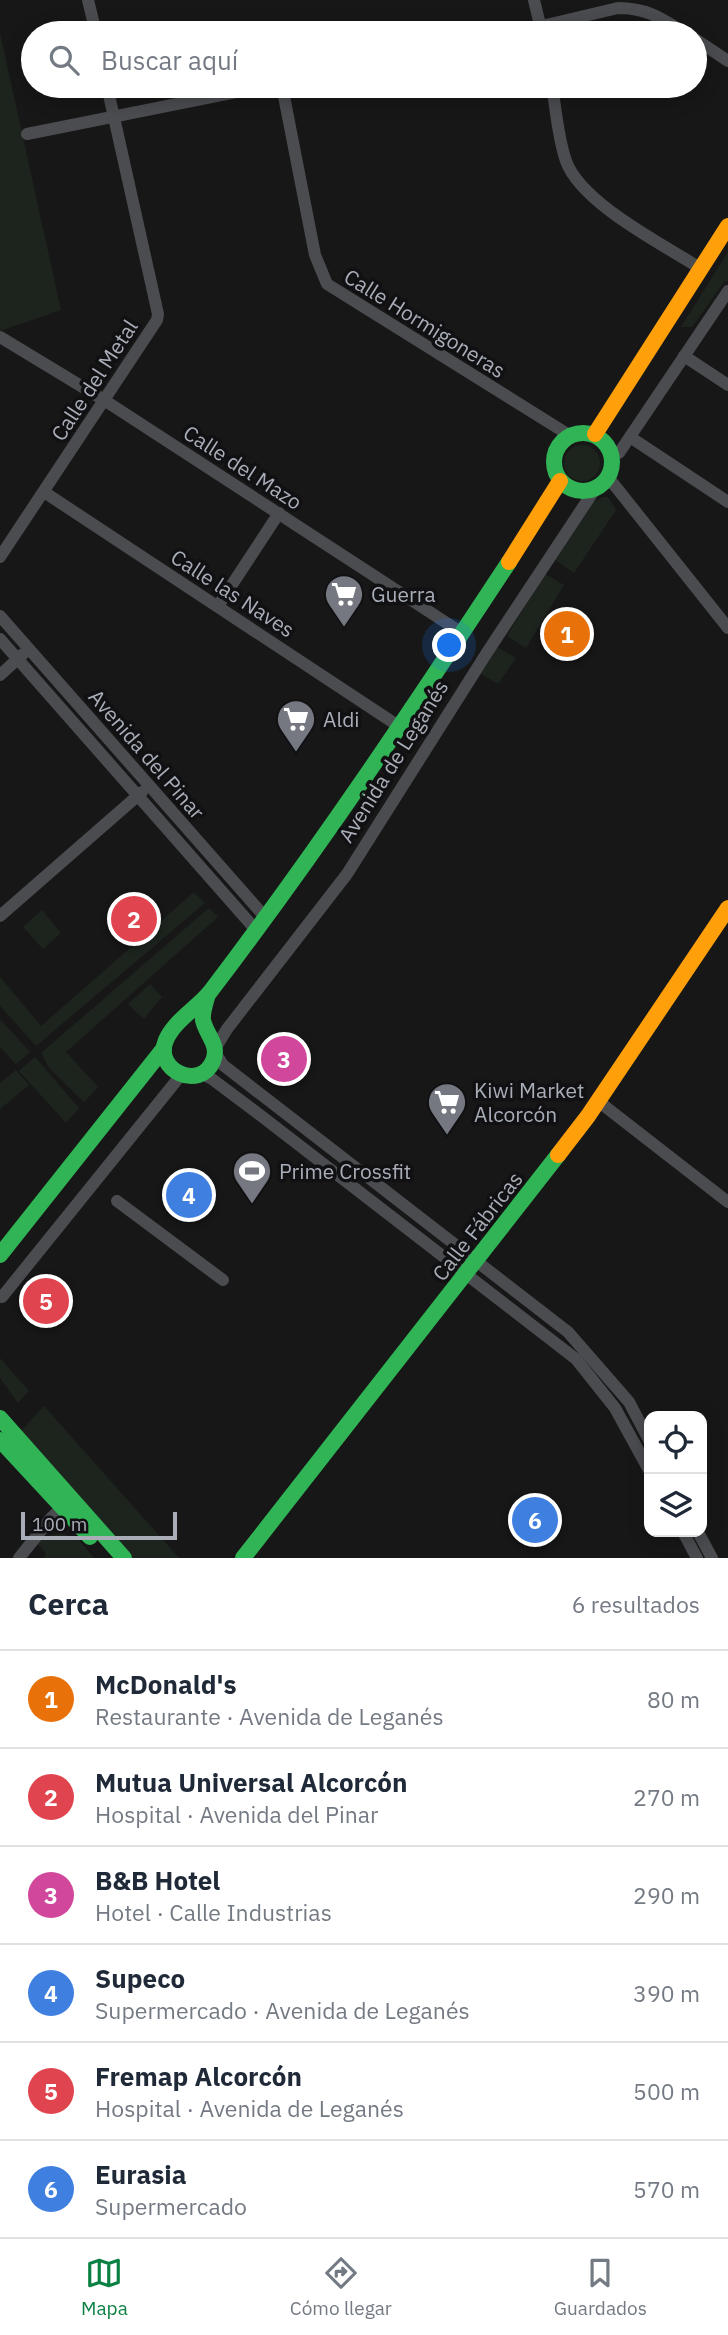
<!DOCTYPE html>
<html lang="es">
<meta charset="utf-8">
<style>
:root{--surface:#fff;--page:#f2f2f3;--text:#1f2937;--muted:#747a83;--line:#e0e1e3;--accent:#0b8043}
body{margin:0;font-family:"IBM Plex Sans",sans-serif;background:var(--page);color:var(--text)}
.controls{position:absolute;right:21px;bottom:21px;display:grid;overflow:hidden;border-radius:14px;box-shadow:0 4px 18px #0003}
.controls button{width:63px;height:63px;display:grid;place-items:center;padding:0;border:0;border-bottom:2px solid var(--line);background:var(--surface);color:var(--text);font:35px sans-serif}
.scale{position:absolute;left:21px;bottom:18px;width:156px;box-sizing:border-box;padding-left:7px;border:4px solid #a8adb8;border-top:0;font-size:19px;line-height:24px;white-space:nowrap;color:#a8adb8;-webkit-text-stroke:5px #111113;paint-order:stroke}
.you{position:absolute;left:450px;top:646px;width:24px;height:24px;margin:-18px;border:5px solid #fff;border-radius:50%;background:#1a73e8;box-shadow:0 0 0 10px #1a73e833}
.badge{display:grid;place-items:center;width:46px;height:46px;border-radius:50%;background:var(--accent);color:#fff;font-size:23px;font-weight:700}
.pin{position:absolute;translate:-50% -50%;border:4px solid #fff;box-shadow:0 2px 7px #0006}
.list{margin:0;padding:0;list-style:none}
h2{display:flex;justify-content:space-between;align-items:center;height:91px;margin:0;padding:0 28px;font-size:30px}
h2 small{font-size:23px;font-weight:400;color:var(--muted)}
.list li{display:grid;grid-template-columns:46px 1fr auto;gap:21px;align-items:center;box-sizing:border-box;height:98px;padding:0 28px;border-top:2px solid var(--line)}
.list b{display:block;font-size:26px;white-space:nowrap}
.list p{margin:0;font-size:23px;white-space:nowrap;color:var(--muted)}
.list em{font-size:23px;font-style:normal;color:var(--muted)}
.icon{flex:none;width:38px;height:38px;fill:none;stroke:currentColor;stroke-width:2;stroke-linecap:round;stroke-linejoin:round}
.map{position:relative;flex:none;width:728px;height:1558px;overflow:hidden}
.search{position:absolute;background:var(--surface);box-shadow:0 4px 18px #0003;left:21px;right:21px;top:21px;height:77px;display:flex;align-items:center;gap:18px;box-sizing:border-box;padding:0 24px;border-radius:38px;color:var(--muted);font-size:26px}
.sheet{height:679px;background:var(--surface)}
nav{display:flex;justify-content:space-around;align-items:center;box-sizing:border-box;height:98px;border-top:2px solid var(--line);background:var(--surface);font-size:19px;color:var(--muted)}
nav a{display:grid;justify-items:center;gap:4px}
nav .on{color:var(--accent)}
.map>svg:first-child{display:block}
</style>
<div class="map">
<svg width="728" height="1558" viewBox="0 0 728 1558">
<rect width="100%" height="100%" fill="#171717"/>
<!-- green -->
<g fill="#1d241e">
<polygon points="0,33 61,310 0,331"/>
<polygon points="728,252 728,281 724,282 692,327 681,327"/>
<circle cx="582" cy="463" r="18"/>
<polygon points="603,497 608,497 616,510 574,573 555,560 593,502"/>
<polygon points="545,574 564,585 526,648 507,636"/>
<polygon points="497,647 516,658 498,684 481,674"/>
<polygon points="194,892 205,903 36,1046 0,1006 0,977 41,1026"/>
<polygon points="209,908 218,917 66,1052 98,1087 84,1102 50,1069 41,1053"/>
<polygon points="42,910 61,933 43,949 23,927"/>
<polygon points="150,984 162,997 144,1019 128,1004"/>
<polygon points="0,1019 30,1052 16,1064 0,1047"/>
<polygon points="35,1057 79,1108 66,1123 19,1071"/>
<polygon points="16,1070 29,1085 0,1109 0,1083"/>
<polygon points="0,1358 29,1391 18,1403 0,1378"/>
<polygon points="44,1406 179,1558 132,1558 20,1432"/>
<polygon points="61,1533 79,1540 94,1558 44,1558 46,1554 37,1543 44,1537"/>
</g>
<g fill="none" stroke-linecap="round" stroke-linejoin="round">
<!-- street -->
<g stroke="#4b4c50" stroke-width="12">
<polyline points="88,0 96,33"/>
<polyline points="534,0 542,33"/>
<path d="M512 33 618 8C647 8 661 18 685 33"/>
<polyline points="695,39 728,61"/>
<polyline points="282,86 315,255 327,284 569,435"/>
<path d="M552 86C556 110 558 138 566 161 581 203 662 244 700 268"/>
<polyline points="27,134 267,86"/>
<polyline points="0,337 104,400 462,633"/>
<polyline points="684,356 728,385"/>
<polyline points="630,437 728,502"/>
<polyline points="611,453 619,453 728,291"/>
<polyline points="608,477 728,628"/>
<polyline points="44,492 400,727"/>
<polyline points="0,557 157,320 158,314 107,86"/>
<polyline points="218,606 279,513"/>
<polyline points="0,616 265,917"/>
<polyline points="0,639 256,930"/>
<polyline points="0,675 23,654"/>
<polyline points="0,916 142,792"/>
<polyline points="216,1047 227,1029 347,874 488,651 595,489"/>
<polyline points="216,1054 223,1065 568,1332 629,1402 649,1440"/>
<polyline points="202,1074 212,1079 260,1115 576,1359 615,1408 649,1470"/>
<polyline points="598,1101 728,1202"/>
<polyline points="117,1201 223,1280"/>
<polyline points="2,1297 181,1075"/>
<polyline points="683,1532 697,1558"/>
<polyline points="698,1532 712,1558"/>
<polyline points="19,1558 52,1517 69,1502"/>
</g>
<!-- fast -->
<g stroke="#30b455" stroke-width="16">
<circle cx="583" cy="462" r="29"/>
<path d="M208 994C206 1002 202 1012 203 1020 206 1035 220 1045 213 1061 200 1092 153 1070 166 1040 174 1021 197 1008 210 992 316 853 413 708 509 562"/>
<polyline points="0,1255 164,1048"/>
<polyline points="0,1418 124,1558"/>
<polyline points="0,1440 90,1537"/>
<polyline points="243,1558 558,1155"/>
</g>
<!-- slow -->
<g stroke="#ff9f0a" stroke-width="16">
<polyline points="595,434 728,226"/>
<polyline points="509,562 560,481"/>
<polyline points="558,1155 588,1116 728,908"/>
</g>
</g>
<!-- icons -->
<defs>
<g id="supermarket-pin" transform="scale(2.0125)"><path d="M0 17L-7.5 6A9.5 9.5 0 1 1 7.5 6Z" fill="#757880" stroke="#111113"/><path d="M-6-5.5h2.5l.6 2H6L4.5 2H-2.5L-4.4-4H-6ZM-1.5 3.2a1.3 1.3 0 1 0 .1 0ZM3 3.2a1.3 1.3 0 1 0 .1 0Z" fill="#fff"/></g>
<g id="stadium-pin" transform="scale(2.0125)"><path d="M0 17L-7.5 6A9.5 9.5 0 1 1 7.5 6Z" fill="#757880" stroke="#111113"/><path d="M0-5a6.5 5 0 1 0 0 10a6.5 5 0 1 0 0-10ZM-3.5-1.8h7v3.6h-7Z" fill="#fff"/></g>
</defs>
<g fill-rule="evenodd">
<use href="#supermarket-pin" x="344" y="594"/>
<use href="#supermarket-pin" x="296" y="719"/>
<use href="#supermarket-pin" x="447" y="1102"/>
<use href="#stadium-pin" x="252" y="1171"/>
</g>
<g text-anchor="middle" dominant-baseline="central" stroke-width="7" stroke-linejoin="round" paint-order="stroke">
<!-- street labels -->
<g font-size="21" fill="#a8adb8" stroke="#111113">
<text transform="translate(425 323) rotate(32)">Calle Hormigoneras</text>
<text transform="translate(94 380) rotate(-57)">Calle del Metal</text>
<text transform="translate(243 467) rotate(33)">Calle del Mazo</text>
<text transform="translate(233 593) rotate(33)">Calle las Naves</text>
<text transform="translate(147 754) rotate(49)">Avenida del Pinar</text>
<text transform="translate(393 761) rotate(-58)">Avenida de Leganés</text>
<text transform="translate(477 1226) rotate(-52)">Calle Fábricas</text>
</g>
<!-- poi labels -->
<g font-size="21" fill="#a8adb8" stroke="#111113" text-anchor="start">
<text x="371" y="594">Guerra</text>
<text x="323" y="719">Aldi</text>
<text x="474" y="1090">Kiwi Market<tspan x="474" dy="24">Alcorcón</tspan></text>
<text x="279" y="1171">Prime Crossfit</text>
</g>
</g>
</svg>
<div class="controls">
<button><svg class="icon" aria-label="locate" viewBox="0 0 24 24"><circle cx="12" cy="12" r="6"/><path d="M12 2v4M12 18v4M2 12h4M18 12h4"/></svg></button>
<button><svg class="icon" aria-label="layers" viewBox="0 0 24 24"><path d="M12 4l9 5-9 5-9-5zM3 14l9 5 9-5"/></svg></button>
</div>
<div class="scale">100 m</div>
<div class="you"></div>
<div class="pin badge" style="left:567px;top:634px;background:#e8710a">1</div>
<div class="pin badge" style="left:134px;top:919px;background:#e0444e">2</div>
<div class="pin badge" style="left:284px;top:1059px;background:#d1479c">3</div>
<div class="pin badge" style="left:189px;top:1195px;background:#3f7fe0">4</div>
<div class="pin badge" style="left:46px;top:1301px;background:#e0444e">5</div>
<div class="pin badge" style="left:535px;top:1520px;background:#3f7fe0">6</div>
<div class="search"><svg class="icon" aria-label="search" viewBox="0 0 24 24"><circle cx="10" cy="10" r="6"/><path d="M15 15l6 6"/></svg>Buscar aquí</div>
</div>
<section class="sheet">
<h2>Cerca<small>6 resultados</small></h2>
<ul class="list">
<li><span class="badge" style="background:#e8710a">1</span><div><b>McDonald's</b><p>Restaurante · Avenida de Leganés</p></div><em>80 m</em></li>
<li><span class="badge" style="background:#e0444e">2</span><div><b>Mutua Universal Alcorcón</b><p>Hospital · Avenida del Pinar</p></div><em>270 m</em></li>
<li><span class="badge" style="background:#d1479c">3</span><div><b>B&amp;B Hotel</b><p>Hotel · Calle Industrias</p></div><em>290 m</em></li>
<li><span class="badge" style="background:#3f7fe0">4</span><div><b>Supeco</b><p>Supermercado · Avenida de Leganés</p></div><em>390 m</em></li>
<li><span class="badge" style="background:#e0444e">5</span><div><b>Fremap Alcorcón</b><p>Hospital · Avenida de Leganés</p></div><em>500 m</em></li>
<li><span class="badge" style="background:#3f7fe0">6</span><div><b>Eurasia</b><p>Supermercado</p></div><em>570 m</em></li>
</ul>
</section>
<nav>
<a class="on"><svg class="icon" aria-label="map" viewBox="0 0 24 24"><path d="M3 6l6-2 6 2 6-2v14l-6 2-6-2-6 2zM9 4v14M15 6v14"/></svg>Mapa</a>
<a><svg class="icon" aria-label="directions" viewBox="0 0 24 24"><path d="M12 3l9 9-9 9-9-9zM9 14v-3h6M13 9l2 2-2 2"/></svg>Cómo llegar</a>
<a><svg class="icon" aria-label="saved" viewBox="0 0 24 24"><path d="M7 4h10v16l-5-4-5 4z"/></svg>Guardados</a>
</nav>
